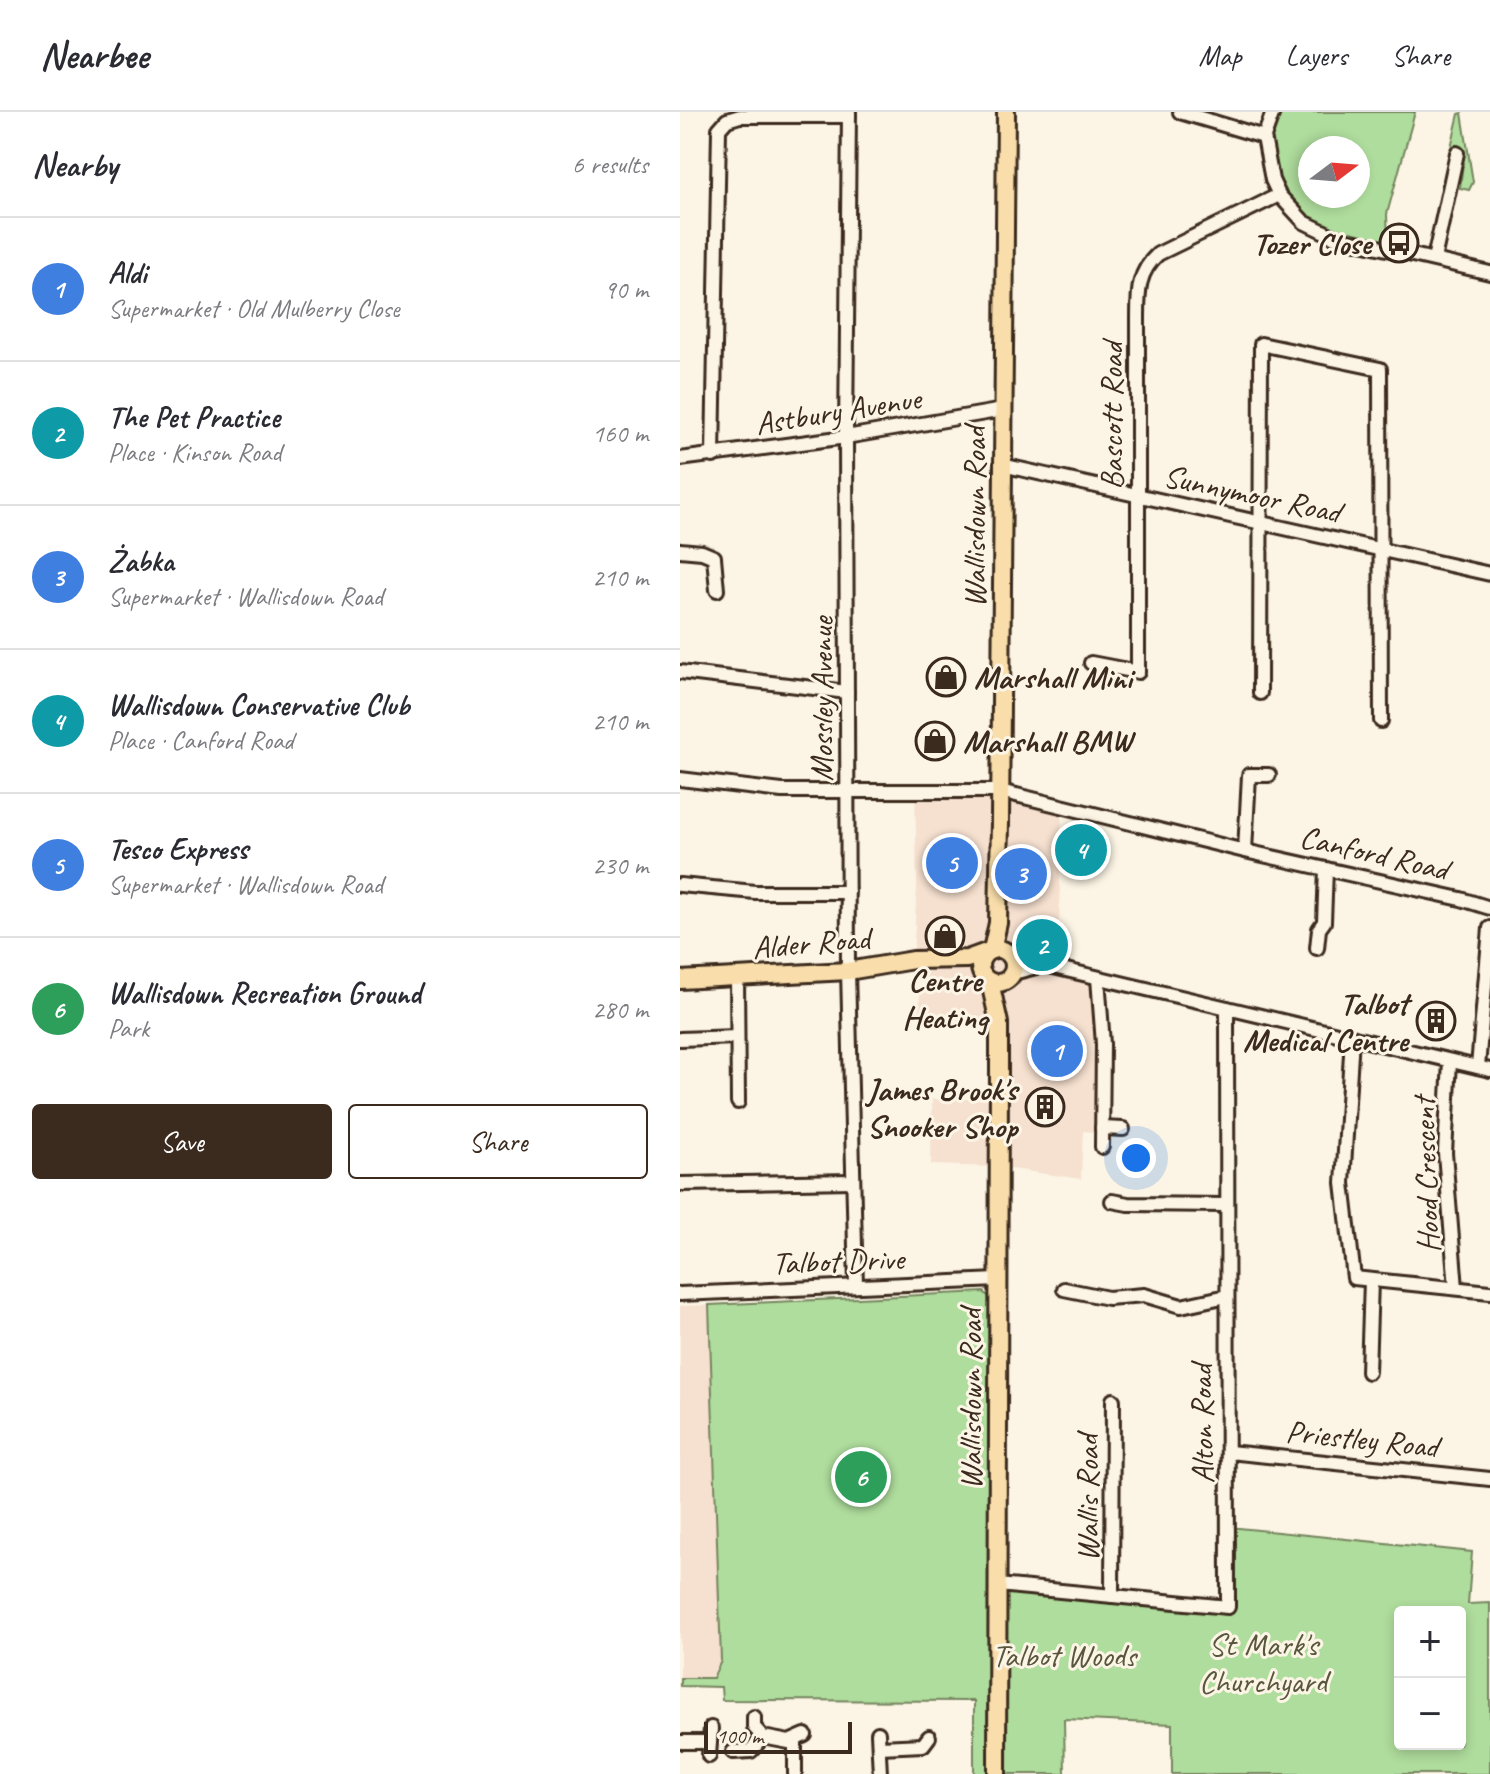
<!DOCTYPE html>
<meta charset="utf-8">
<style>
:root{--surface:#fff;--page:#f2f2f3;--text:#2b2b33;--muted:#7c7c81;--line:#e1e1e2;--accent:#3b2a1e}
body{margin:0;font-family:Caveat,sans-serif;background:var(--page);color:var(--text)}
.controls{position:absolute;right:24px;bottom:24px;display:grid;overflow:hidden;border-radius:8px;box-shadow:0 4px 12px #0003}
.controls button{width:72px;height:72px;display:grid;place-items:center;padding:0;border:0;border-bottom:2px solid var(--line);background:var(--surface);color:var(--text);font:40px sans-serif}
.compass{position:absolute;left:618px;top:24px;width:72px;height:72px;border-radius:50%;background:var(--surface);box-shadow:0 4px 12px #0003;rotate:74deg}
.scale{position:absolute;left:24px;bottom:20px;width:148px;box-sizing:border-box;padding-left:8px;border:4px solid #3b2a1e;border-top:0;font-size:22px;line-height:28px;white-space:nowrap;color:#3b2a1e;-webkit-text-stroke:6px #fcf5e5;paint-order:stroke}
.you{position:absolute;left:456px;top:1046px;width:28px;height:28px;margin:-20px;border:6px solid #fff;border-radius:50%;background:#1a73e8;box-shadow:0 0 0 12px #1a73e833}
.badge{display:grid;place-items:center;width:52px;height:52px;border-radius:50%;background:var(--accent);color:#fff;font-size:26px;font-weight:700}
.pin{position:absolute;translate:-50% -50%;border:4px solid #fff;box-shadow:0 2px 8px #0006}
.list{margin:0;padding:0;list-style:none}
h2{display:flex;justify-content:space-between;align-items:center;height:104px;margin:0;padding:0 32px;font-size:34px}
h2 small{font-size:26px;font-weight:400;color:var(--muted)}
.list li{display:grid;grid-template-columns:52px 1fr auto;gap:24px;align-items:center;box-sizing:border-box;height:144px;padding:0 32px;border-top:2px solid var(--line)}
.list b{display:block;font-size:30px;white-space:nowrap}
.list p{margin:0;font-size:26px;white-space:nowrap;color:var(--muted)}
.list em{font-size:26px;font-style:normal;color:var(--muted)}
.actions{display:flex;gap:16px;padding:24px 32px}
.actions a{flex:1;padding:18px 0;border:2px solid var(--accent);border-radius:8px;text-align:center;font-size:28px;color:var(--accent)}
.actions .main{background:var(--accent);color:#fff}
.map{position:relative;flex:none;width:810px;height:1662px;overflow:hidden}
header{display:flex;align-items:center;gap:48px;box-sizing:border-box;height:112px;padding:0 40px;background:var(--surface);border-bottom:2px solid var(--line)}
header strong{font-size:38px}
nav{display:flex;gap:44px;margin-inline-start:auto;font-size:28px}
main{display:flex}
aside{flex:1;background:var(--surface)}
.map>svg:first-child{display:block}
</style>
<header>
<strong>Nearbee</strong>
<nav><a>Map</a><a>Layers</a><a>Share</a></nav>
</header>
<main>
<aside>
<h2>Nearby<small>6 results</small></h2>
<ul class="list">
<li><span class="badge" style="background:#3f7fe0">1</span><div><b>Aldi</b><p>Supermarket · Old Mulberry Close</p></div><em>90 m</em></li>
<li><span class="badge" style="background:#0f9aa8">2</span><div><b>The Pet Practice</b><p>Place · Kinson Road</p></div><em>160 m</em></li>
<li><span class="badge" style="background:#3f7fe0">3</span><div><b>Żabka</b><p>Supermarket · Wallisdown Road</p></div><em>210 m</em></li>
<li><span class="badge" style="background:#0f9aa8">4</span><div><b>Wallisdown Conservative Club</b><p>Place · Canford Road</p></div><em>210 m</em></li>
<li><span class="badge" style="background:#3f7fe0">5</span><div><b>Tesco Express</b><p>Supermarket · Wallisdown Road</p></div><em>230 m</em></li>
<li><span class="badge" style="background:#2e9e5b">6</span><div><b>Wallisdown Recreation Ground</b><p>Park</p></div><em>280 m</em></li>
</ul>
<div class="actions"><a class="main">Save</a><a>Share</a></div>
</aside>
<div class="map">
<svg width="810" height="1662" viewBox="0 0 810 1662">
<rect width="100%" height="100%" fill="#fcf5e5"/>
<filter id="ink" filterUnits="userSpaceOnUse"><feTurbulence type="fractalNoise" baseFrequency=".0125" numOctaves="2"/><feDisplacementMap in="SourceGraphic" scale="16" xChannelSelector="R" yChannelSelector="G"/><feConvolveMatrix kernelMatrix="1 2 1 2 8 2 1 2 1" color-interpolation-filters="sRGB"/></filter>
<g filter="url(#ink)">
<!-- built -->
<g fill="#f6e0cf">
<polygon points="320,679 382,693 378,856 418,866 422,1021 403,1019 401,1067 319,1055 251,1053 252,987 319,987 318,911 239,906 240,880 252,848 233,848 237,772 235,680"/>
<polygon points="29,1193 41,1575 0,1574 0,1194"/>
</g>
<!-- green -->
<g fill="#afdd9d" stroke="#75845e" stroke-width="2" fill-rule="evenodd">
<path d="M598 0H735L707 102 708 130C695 128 679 128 666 124 621 110 592 78 590 30 590 21 595 9 598 0ZM630 36H678V84H630Z"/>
<polygon points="782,1 793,70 789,78 780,76 784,43 770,39 779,2"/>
<polygon points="304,1180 309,1185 309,1203 312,1662 294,1662 294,1589 42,1588 41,1575 0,1574 0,1566 33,1566 41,1549 29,1193"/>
<path d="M549 1415 792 1440 788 1492 810 1491V1662H492V1612L384 1607 385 1662H317L318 1473 548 1495ZM720 1500H780V1632H720Z"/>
</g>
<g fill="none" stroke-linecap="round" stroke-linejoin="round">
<!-- minor casing -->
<g stroke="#3b2a1e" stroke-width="18">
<g id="minor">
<polyline points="169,0 166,325 168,859 176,1174"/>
<polyline points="500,0 584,25"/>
<polyline points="593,0 584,25 592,68 599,83 624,110 655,125 810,161"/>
<polyline points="754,147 777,41"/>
<polyline points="33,344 39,17 47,8 60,4 169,4"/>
<polyline points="0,347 166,325 323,298"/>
<polyline points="322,353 810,462"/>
<polyline points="0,438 22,440 34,445 37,478"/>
<path d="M411 551 458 560V205C458 179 458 160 478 142L599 83"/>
<polyline points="0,560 167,580"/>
<polyline points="580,581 581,232 700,257 701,609"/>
<polyline points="0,667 102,679 320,679 565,739 781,787 810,796"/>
<polyline points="565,739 569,663 589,663"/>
<polyline points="0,773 75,780 168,780"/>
<polyline points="637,836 639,817 644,810 646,757"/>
<polyline points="331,845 810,958"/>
<polyline points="333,861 360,854"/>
<polyline points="57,865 58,990"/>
<polyline points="418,866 423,932 422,1035"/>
<polyline points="672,925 663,1071 674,1166 810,1180"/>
<polyline points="0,927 57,925"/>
<polyline points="770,949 765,1041 776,1176"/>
<polyline points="798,955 810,816"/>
<polyline points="422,1016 443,1017"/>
<polyline points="0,1072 173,1069"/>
<polyline points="432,1089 448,1092 547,1093"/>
<polyline points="384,1177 428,1186 464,1183 501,1194 547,1184"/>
<polyline points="0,1182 318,1168"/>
<polyline points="688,1260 691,1169"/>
<polyline points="549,1340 810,1367"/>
<polyline points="318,1473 548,1495 547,896"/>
<polyline points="432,1484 433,1288"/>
<polyline points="74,1605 74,1615 83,1625 109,1630 125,1623"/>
<polyline points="198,1621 200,1662"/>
<polyline points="115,1629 115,1662"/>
<polyline points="0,1630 30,1630"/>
<polyline points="200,1635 243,1633 249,1625"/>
<polyline points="53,1640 71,1639 83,1625"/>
<polyline points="29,1644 31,1616"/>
</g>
</g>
<!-- major casing -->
<g stroke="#3b2a1e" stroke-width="22">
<g id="major">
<circle cx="317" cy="854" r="17"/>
<polyline points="312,838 318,811 320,710 326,0"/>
<polyline points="0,868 168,859 233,848 287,847 309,839"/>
<polyline points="310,870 319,911 319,955 317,1662"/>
</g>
</g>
<!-- minor -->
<use href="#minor" stroke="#fcf5e5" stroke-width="12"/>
<!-- major -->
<use href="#major" stroke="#f9deab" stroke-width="16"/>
</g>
</g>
<!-- icons -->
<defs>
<g id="bus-ring" transform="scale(2)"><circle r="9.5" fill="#fcf5e5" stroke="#3b2a1e" stroke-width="1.5"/><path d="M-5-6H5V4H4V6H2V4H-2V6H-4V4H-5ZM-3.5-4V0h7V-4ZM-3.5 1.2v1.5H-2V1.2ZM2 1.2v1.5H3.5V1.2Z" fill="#3b2a1e"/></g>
<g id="shop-ring" transform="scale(2)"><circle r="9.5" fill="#fcf5e5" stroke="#3b2a1e" stroke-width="1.5"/><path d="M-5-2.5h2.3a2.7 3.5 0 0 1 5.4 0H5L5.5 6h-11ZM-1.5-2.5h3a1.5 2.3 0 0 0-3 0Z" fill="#3b2a1e"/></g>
<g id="building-ring" transform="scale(2)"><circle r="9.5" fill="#fcf5e5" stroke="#3b2a1e" stroke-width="1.5"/><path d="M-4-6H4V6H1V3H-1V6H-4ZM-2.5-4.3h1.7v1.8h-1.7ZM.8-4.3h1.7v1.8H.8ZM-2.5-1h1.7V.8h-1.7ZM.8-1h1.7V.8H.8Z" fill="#3b2a1e"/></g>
</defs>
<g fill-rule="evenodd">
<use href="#bus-ring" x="719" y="131"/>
<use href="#shop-ring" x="266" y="565"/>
<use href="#shop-ring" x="255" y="629"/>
<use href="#shop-ring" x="265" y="824"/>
<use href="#building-ring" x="756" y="909"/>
<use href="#building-ring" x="365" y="995"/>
</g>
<g text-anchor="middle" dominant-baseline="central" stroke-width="6" stroke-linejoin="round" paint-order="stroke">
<!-- poi labels -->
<g font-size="32" font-weight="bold" fill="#3b2a1e" stroke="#fcf5e5" text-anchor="end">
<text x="691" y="131">Tozer Close</text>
<text x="294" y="565" text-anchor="start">Marshall Mini</text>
<text x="283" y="629" text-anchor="start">Marshall BMW</text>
<text x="265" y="868" text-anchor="middle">Centre<tspan x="265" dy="37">Heating</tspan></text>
<text x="728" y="891">Talbot<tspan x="728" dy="37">Medical Centre</tspan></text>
<text x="337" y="977">James Brook's<tspan x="337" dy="37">Snooker Shop</tspan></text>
</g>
<!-- street labels -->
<g font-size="32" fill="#3b2a1e" stroke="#fcf5e5">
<text transform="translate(158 299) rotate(-9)">Astbury Avenue</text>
<text transform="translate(431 304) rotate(-90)">Bascott Road</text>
<text transform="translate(572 382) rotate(12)">Sunnymoor Road</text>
<text transform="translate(294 405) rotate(-90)">Wallisdown Road</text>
<text transform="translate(141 587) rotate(-90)">Mossley Avenue</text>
<text transform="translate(694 741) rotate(13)">Canford Road</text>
<text transform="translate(131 831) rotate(-5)">Alder Road</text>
<text transform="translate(746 1063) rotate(-92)">Hood Crescent</text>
<text transform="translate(158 1149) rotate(-2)">Talbot Drive</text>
<text transform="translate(290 1287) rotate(-90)">Wallisdown Road</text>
<text transform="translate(522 1312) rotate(-91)">Alton Road</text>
<text transform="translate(682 1327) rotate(6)">Priestley Road</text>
<text transform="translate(407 1386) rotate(-90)">Wallis Road</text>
</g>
<!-- park labels -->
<g font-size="32" fill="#58573e" stroke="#fcf5e5">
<text x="583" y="1532">St Mark's<tspan x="583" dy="37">Churchyard</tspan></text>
<text x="384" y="1543">Talbot Woods</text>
</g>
</g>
</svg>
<div class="controls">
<button>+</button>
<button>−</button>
</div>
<svg class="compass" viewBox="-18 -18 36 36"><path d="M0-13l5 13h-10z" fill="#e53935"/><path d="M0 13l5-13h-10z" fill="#7c7c81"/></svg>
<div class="scale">100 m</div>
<div class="you"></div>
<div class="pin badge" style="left:377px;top:939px;background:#3f7fe0">1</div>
<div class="pin badge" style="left:362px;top:833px;background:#0f9aa8">2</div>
<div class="pin badge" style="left:341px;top:762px;background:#3f7fe0">3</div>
<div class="pin badge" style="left:401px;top:738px;background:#0f9aa8">4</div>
<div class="pin badge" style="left:272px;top:751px;background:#3f7fe0">5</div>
<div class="pin badge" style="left:181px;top:1365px;background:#2e9e5b">6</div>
</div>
</main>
